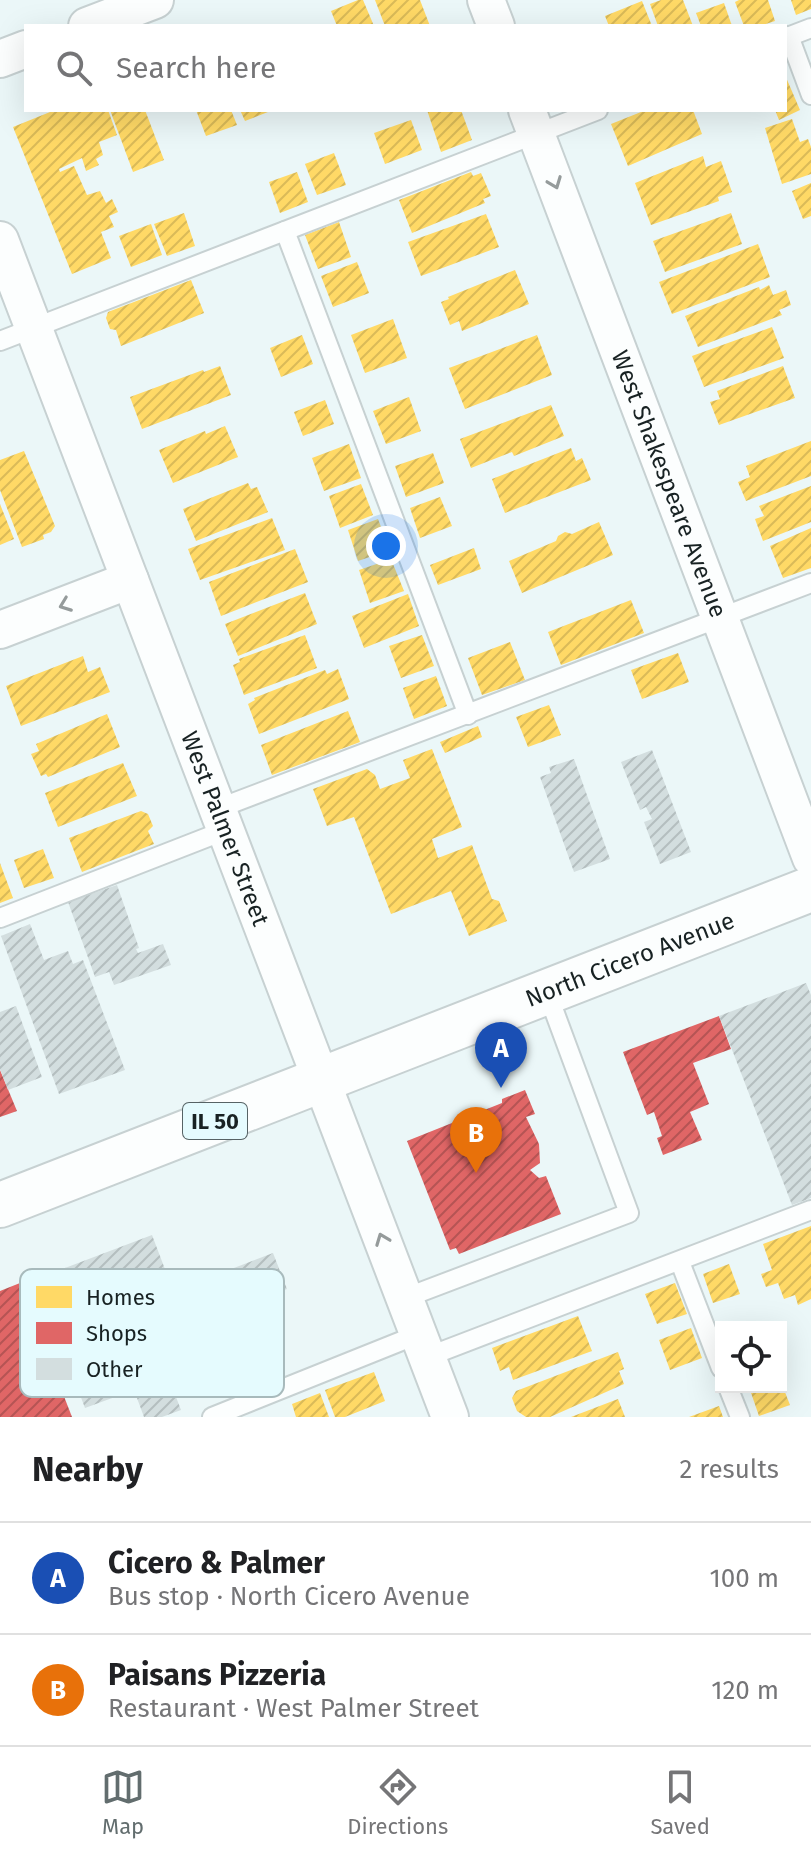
<!DOCTYPE html>
<meta charset="utf-8">
<style>
:root{--surface:#fff;--page:#f2f2f2;--text:#202124;--muted:#757577;--line:#e0e0e0;--accent:#626d6e}
body{margin:0;font-family:"Fira Sans",sans-serif;background:var(--page);color:var(--text)}
.controls{position:absolute;right:24px;bottom:24px;display:grid;overflow:hidden;border-radius:0px;box-shadow:0 8px 32px #0002}
.controls button{width:72px;height:72px;display:grid;place-items:center;padding:0;border:0;border-bottom:2px solid var(--line);background:var(--surface);color:var(--text);font:40px sans-serif}
.you{position:absolute;left:386px;top:546px;width:28px;height:28px;margin:-20px;border:6px solid #fff;border-radius:50%;background:#1a73e8;box-shadow:0 0 0 12px #1a73e833}
.badge{display:grid;place-items:center;width:52px;height:52px;border-radius:50%;background:var(--accent);color:#fff;font-size:26px;font-weight:700}
.pin{position:absolute;translate:-50% -66px;filter:drop-shadow(0 2px 4px #0008)}
.pin::after{content:'';position:absolute;top:42px;width:28px;height:24px;background:inherit;clip-path:polygon(0 0,100% 0,50% 100%)}
.list{margin:0;padding:0;list-style:none}
h2{display:flex;justify-content:space-between;align-items:center;height:104px;margin:0;padding:0 32px;font-size:34px}
h2 small{font-size:26px;font-weight:400;color:var(--muted)}
.list li{display:grid;grid-template-columns:52px 1fr auto;gap:24px;align-items:center;box-sizing:border-box;height:112px;padding:0 32px;border-top:2px solid var(--line)}
.list b{display:block;font-size:30px;white-space:nowrap}
.list p{margin:0;font-size:26px;white-space:nowrap;color:var(--muted)}
.list em{font-size:26px;font-style:normal;color:var(--muted)}
.icon{flex:none;width:44px;height:44px;fill:none;stroke:currentColor;stroke-width:2;stroke-linecap:round;stroke-linejoin:round}
.map{position:relative;flex:none;width:811px;height:1417px;overflow:hidden}
.search{position:absolute;background:var(--surface);box-shadow:0 8px 32px #0002;left:24px;right:24px;top:24px;height:88px;display:flex;align-items:center;gap:20px;box-sizing:border-box;padding:0 28px;border-radius:0px;color:var(--muted);font-size:30px}
.sheet{height:328px;background:var(--surface)}
nav{display:flex;justify-content:space-around;align-items:center;box-sizing:border-box;height:112px;border-top:2px solid var(--line);background:var(--surface);font-size:22px;color:var(--muted)}
nav a{display:grid;justify-items:center;gap:4px}
nav .on{color:var(--accent)}
.map>svg:first-child{display:block}
</style>
<div class="map">
<svg width="811" height="1417" viewBox="0 0 811 1417">
<defs>
<pattern id="homes-hatch" width="6" height="6" patternUnits="userSpaceOnUse" patternTransform="scale(2)"><rect width="6" height="6" fill="#ffd966"/><path d="M-1 1l2-2M0 6l6-6M5 7l2-2" fill="none" stroke="#daba58"/></pattern>
<pattern id="shops-hatch" width="6" height="6" patternUnits="userSpaceOnUse" patternTransform="scale(2)"><rect width="6" height="6" fill="#e06666"/><path d="M-1 1l2-2M0 6l6-6M5 7l2-2" fill="none" stroke="#b55454"/></pattern>
<pattern id="building-hatch" width="6" height="6" patternUnits="userSpaceOnUse" patternTransform="scale(2)"><rect width="6" height="6" fill="#d3dedf"/><path d="M-1 1l2-2M0 6l6-6M5 7l2-2" fill="none" stroke="#b4bebf"/></pattern>
</defs>
<rect width="100%" height="100%" fill="#ebf7f8"/>
<!-- homes -->
<g fill="url(#homes-hatch)">
<polygon points="358,0 363,0 374,26 337,26 331,11"/>
<polygon points="375,0 420,0 430,26 385,26"/>
<polygon points="661,0 683,0 693,26 658,26 650,4"/>
<polygon points="739,0 768,0 775,21 760,26 744,26 735,2"/>
<polygon points="791,0 811,0 811,9 796,15"/>
<polygon points="642,1 652,26 609,26 605,16"/>
<polygon points="724,3 732,26 701,26 696,13"/>
<polygon points="785,75 800,110 779,120 775,110 785,110"/>
<polygon points="55,110 108,110 117,135 99,142 103,155 96,159 99,165 86,171 82,158 59,169 60,172 74,166 87,195 100,191 106,203 112,199 118,212 109,216 114,227 101,232 111,258 72,274 13,127"/>
<polygon points="110,110 145,110 164,160 133,172"/>
<polygon points="196,110 231,110 237,125 206,136"/>
<polygon points="240,110 273,110 245,121"/>
<polygon points="427,110 461,110 472,140 441,152"/>
<polygon points="646,110 693,110 702,134 628,166 611,124"/>
<polygon points="792,119 800,142 808,139 811,147 811,174 782,184 765,128"/>
<polygon points="411,120 422,150 385,164 374,133"/>
<polygon points="334,153 346,185 317,195 305,164"/>
<polygon points="703,156 706,167 721,161 732,192 718,197 719,201 651,225 635,183"/>
<polygon points="297,172 308,202 280,213 269,182"/>
<polygon points="471,172 473,176 481,173 491,196 483,199 485,203 412,233 399,200"/>
<polygon points="811,183 811,216 803,219 792,191"/>
<polygon points="184,213 195,246 167,256 154,224"/>
<polygon points="731,213 742,244 665,272 653,241"/>
<polygon points="486,214 499,247 421,276 408,242"/>
<polygon points="339,222 351,257 318,269 305,235"/>
<polygon points="151,224 162,255 131,267 119,236"/>
<polygon points="758,244 770,277 672,314 659,282"/>
<polygon points="357,262 369,293 333,307 321,276"/>
<polygon points="515,270 529,304 462,331 459,321 450,325 441,302 449,299 448,297"/>
<polygon points="191,280 204,313 121,346 116,330 110,329 106,318 108,312"/>
<polygon points="769,285 773,295 786,290 791,305 779,310 782,315 698,347 685,316 759,287 760,290"/>
<polygon points="393,319 407,358 365,373 351,335"/>
<polygon points="772,327 784,358 704,387 692,356"/>
<polygon points="302,335 313,364 281,377 270,348"/>
<polygon points="537,335 552,375 465,409 449,368"/>
<polygon points="220,366 231,395 142,429 130,397 203,370 204,372"/>
<polygon points="783,366 795,398 719,425 710,402 720,399 717,391"/>
<polygon points="409,397 421,431 386,444 373,411"/>
<polygon points="325,400 334,424 303,436 294,412"/>
<polygon points="551,405 564,436 514,456 512,452 471,468 460,439"/>
<polygon points="225,426 238,457 173,483 159,450 205,431 206,434"/>
<polygon points="811,441 811,476 746,501 738,482 750,477 746,466"/>
<polygon points="349,444 361,478 324,491 312,458"/>
<polygon points="571,448 576,461 582,458 591,480 505,513 492,479"/>
<polygon points="24,451 55,526 51,532 43,535 44,539 22,547 0,490 0,460"/>
<polygon points="433,453 444,483 406,497 395,466"/>
<polygon points="248,483 251,489 257,487 268,512 196,541 183,509"/>
<polygon points="361,484 373,515 340,528 329,496"/>
<polygon points="811,486 811,522 763,541 755,519 764,516 759,506"/>
<polygon points="440,497 452,526 420,538 410,508"/>
<polygon points="0,504 14,539 0,545"/>
<polygon points="272,518 285,550 200,580 188,549"/>
<polygon points="378,519 390,550 358,561 348,530"/>
<polygon points="599,522 613,555 522,593 509,561 556,541 558,536 565,532 572,534"/>
<polygon points="811,528 811,568 783,578 770,546"/>
<polygon points="474,548 481,569 438,585 430,565"/>
<polygon points="295,549 308,582 221,616 209,582"/>
<polygon points="391,559 404,591 370,603 359,570"/>
<polygon points="305,593 317,624 238,656 225,624"/>
<polygon points="408,594 419,626 364,648 352,616"/>
<polygon points="631,600 644,633 561,665 548,632"/>
<polygon points="305,635 317,668 244,695 233,665 240,662 239,659"/>
<polygon points="422,635 434,666 401,678 389,646"/>
<polygon points="510,642 525,680 482,695 468,658"/>
<polygon points="678,653 689,682 642,699 631,670"/>
<polygon points="83,656 88,672 100,667 110,692 21,726 6,686"/>
<polygon points="338,669 349,699 259,734 248,704 255,700 254,698 325,670 327,674"/>
<polygon points="436,676 447,706 414,719 403,688"/>
<polygon points="549,705 561,735 528,747 516,717"/>
<polygon points="348,711 360,742 272,775 261,745"/>
<polygon points="107,714 120,747 48,777 46,774 41,776 31,754 39,751 36,744"/>
<polygon points="478,726 482,737 445,753 440,742"/>
<polygon points="432,749 462,827 432,839 438,858 472,845 492,899 499,901 507,921 469,936 451,891 391,914 354,817 327,826 313,789 367,769 375,775 380,789 410,778 403,760"/>
<polygon points="123,763 137,796 58,827 45,793"/>
<polygon points="141,811 148,814 153,826 148,831 154,844 82,872 69,838"/>
<polygon points="43,849 54,878 24,888 14,860"/>
<polygon points="0,863 13,898 0,903"/>
<polygon points="811,1226 811,1299 798,1305 795,1295 784,1299 778,1283 766,1287 761,1274 772,1270 763,1244"/>
<polygon points="729,1264 740,1294 713,1303 703,1274"/>
<polygon points="675,1283 687,1314 657,1324 645,1294"/>
<polygon points="578,1316 592,1351 513,1380 509,1367 500,1371 492,1348"/>
<polygon points="691,1328 702,1358 670,1370 659,1340"/>
<polygon points="618,1352 624,1369 619,1371 624,1384 550,1417 526,1417 517,1411 512,1398 516,1391"/>
<polygon points="374,1372 385,1401 345,1417 335,1417 325,1390"/>
<polygon points="749,1387 783,1387 790,1405 759,1416"/>
<polygon points="320,1393 329,1417 296,1417 292,1404"/>
<polygon points="618,1399 625,1417 571,1417"/>
<polygon points="719,1406 723,1417 689,1417"/>
</g>
<!-- shops -->
<g fill="url(#shops-hatch)">
<polygon points="719,1016 731,1049 693,1063 709,1104 690,1112 702,1140 663,1155 657,1138 662,1136 654,1112 647,1115 623,1052"/>
<polygon points="0,1070 17,1111 0,1117"/>
<polygon points="525,1090 535,1114 526,1117 539,1144 540,1163 530,1170 539,1178 546,1176 561,1214 459,1254 456,1248 450,1250 407,1141 502,1103 502,1099"/>
<polygon points="20,1283 72,1417 0,1417 0,1291"/>
</g>
<!-- building -->
<g fill="url(#building-hatch)">
<polygon points="652,750 691,852 660,864 644,822 652,819 646,807 640,810 621,762"/>
<polygon points="574,759 610,859 574,872 540,777 551,773 549,767"/>
<polygon points="117,885 139,948 136,949 138,953 163,944 171,965 114,985 109,972 95,977 68,902"/>
<polygon points="30,924 44,960 68,951 73,964 83,960 125,1070 59,1094 1,936"/>
<polygon points="806,983 811,995 811,1198 792,1205 719,1016"/>
<polygon points="16,1006 42,1077 8,1090 0,1069 0,1012"/>
<polygon points="152,1235 190,1335 149,1349 160,1378 168,1376 181,1410 162,1417 144,1417 134,1390 85,1408 36,1279"/>
<polygon points="273,1253 287,1289 221,1314 208,1278"/>
</g>
<g fill="none" stroke-linecap="round" stroke-linejoin="round">
<!-- service casing -->
<g stroke="#c7d1d2" stroke-width="22">
<g id="service">
<polyline points="789,36 811,95"/>
<polyline points="785,38 811,28"/>
<polyline points="285,231 468,715"/>
<polyline points="0,341 598,110"/>
<polyline points="217,809 811,583"/>
<polyline points="0,918 226,830"/>
<polyline points="680,1262 721,1368"/>
<polyline points="405,1298 629,1213 547,992"/>
<polyline points="427,1357 811,1210"/>
<polyline points="728,1387 740,1417"/>
<polyline points="212,1417 419,1334"/>
</g>
</g>
<!-- minor casing -->
<g stroke="#c7d1d2" stroke-width="40">
<g id="minor">
<polyline points="486,0 496,26"/>
<polyline points="87,26 155,0"/>
<polyline points="0,59 26,49"/>
<path id="s1" d="M527 110 811 858"/>
<path id="s2" d="M0 240 450 1417"/>
<polyline points="0,630 130,580"/>
</g>
</g>
<!-- primary casing -->
<g stroke="#c7d1d2" stroke-width="48">
<g id="primary">
<path id="s3" d="M0 1205 811 889"/>
</g>
</g>
<!-- service -->
<use href="#service" stroke="#fcfefe" stroke-width="18"/>
<!-- minor -->
<use href="#minor" stroke="#fcfefe" stroke-width="36"/>
<!-- primary -->
<use href="#primary" stroke="#fcfefe" stroke-width="44"/>
</g>
<!-- one-way arrows -->
<defs><path id="oneway-chevron" d="M-2-3.5L2.5 0L-2 3.5" fill="none" stroke-width="1.6" stroke-linecap="round" stroke-linejoin="round" transform="scale(2)"/></defs>
<g stroke="#959b9b">
<use href="#oneway-chevron" transform="translate(555 183) rotate(69)"/>
<use href="#oneway-chevron" transform="translate(65 605) rotate(159)"/>
<use href="#oneway-chevron" transform="translate(382 1239) rotate(-111)"/>
</g>
<g text-anchor="middle" dominant-baseline="central" stroke-width="8" stroke-linejoin="round" paint-order="stroke">
<!-- shield labels -->
<rect fill="#e5fbfe" stroke="#566365" stroke-width="2" x="183" y="1103" width="64" height="36" rx="6"/>
<g font-size="22" font-weight="bold" fill="#182223">
<text x="215" y="1121">IL 50</text>
</g>
<!-- street labels -->
<g font-size="24" fill="#182223" stroke="#e5fbfe">
<text stroke="none"><textPath href="#s1" startOffset="400">West Shakespeare Avenue</textPath></text>
<text stroke="none"><textPath href="#s2" startOffset="630">West Palmer Street</textPath></text>
<text stroke="none"><textPath href="#s3" startOffset="676">North Cicero Avenue</textPath></text>
</g>
</g>
<!-- legend -->
<rect x="20" y="1269" width="264" height="128" rx="12" fill="#e5fbfe" stroke="#a8babc" stroke-width="2"/>
<rect x="36" y="1286" width="36" height="22" fill="#ffd966"/>
<rect x="36" y="1322" width="36" height="22" fill="#e06666"/>
<rect x="36" y="1358" width="36" height="22" fill="#d3dedf"/>
<g font-size="22" fill="#182223">
<text x="86" y="1305">Homes</text>
<text x="86" y="1341">Shops</text>
<text x="86" y="1377">Other</text>
</g>
</svg>
<div class="controls">
<button><svg class="icon" aria-label="locate" viewBox="0 0 24 24"><circle cx="12" cy="12" r="6"/><path d="M12 2v4M12 18v4M2 12h4M18 12h4"/></svg></button>
</div>
<div class="you"></div>
<div class="pin badge" style="left:501px;top:1088px;background:#1a4fb4">A</div>
<div class="pin badge" style="left:476px;top:1173px;background:#e8710a">B</div>
<div class="search"><svg class="icon" aria-label="search" viewBox="0 0 24 24"><circle cx="10" cy="10" r="6"/><path d="M15 15l6 6"/></svg>Search here</div>
</div>
<section class="sheet">
<h2>Nearby<small>2 results</small></h2>
<ul class="list">
<li><span class="badge" style="background:#1a4fb4">A</span><div><b>Cicero &amp; Palmer</b><p>Bus stop · North Cicero Avenue</p></div><em>100 m</em></li>
<li><span class="badge" style="background:#e8710a">B</span><div><b>Paisans Pizzeria</b><p>Restaurant · West Palmer Street</p></div><em>120 m</em></li>
</ul>
</section>
<nav>
<a class="on"><svg class="icon" aria-label="map" viewBox="0 0 24 24"><path d="M3 6l6-2 6 2 6-2v14l-6 2-6-2-6 2zM9 4v14M15 6v14"/></svg>Map</a>
<a><svg class="icon" aria-label="directions" viewBox="0 0 24 24"><path d="M12 3l9 9-9 9-9-9zM9 14v-3h6M13 9l2 2-2 2"/></svg>Directions</a>
<a><svg class="icon" aria-label="saved" viewBox="0 0 24 24"><path d="M7 4h10v16l-5-4-5 4z"/></svg>Saved</a>
</nav>
